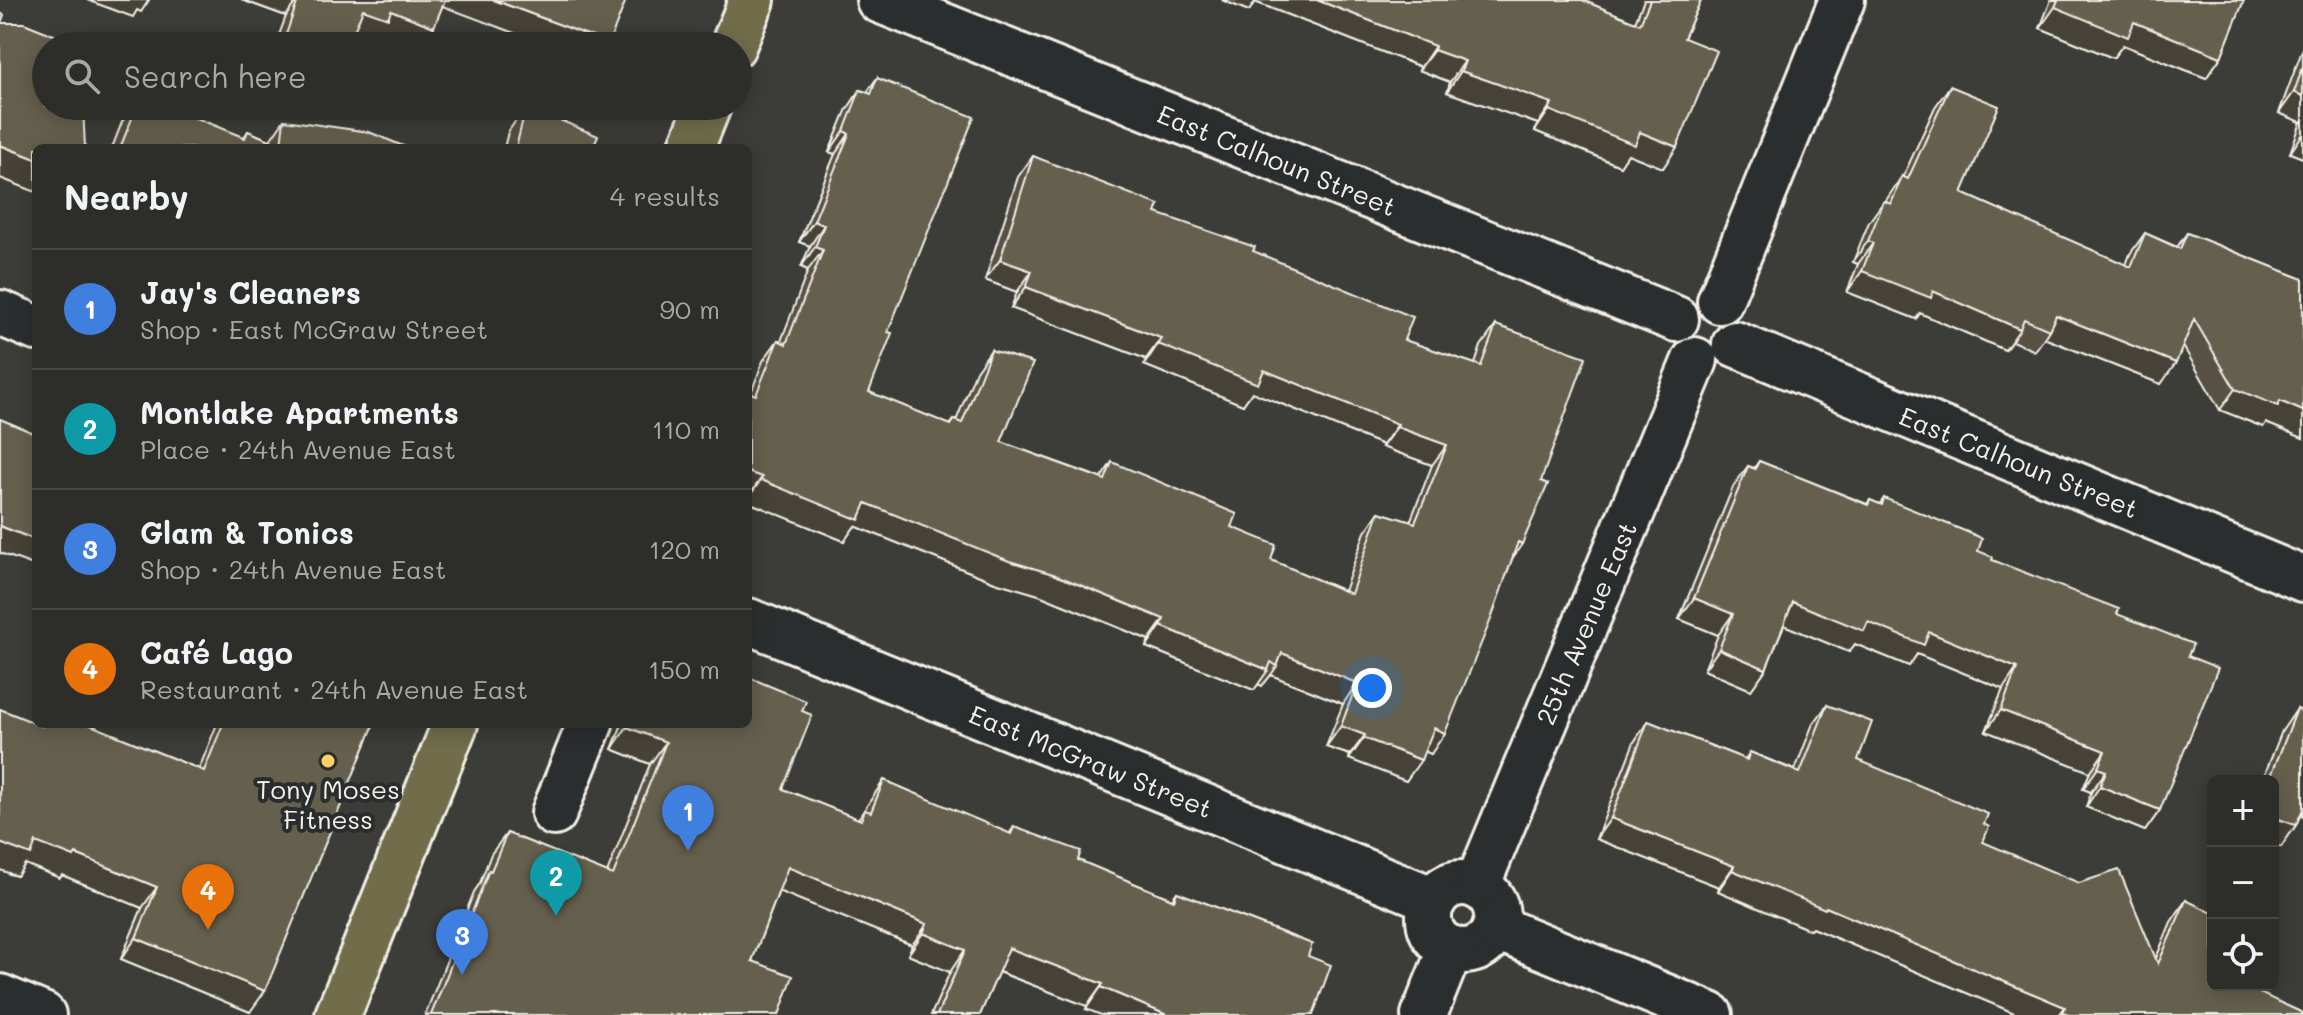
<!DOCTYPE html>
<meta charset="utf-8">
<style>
:root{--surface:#2d2d2a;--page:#393936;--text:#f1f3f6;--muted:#a7a8a8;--line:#484947;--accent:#ffd166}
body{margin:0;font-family:Mali,sans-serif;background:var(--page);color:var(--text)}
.controls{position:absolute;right:24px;bottom:24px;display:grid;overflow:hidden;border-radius:12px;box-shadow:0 4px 20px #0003}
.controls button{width:72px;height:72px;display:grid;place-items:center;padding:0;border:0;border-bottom:2px solid var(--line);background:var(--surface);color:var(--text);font:40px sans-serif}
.you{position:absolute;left:1372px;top:688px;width:28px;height:28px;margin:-20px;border:6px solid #fff;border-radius:50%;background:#1a73e8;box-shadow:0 0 0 12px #1a73e833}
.badge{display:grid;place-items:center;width:52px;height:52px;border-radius:50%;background:var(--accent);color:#fff;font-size:26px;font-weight:700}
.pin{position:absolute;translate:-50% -66px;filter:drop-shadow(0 2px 4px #0008)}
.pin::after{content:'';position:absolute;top:42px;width:28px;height:24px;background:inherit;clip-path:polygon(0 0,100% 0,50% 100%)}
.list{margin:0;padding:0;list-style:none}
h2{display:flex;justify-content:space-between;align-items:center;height:104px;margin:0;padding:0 32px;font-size:34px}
h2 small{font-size:26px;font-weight:400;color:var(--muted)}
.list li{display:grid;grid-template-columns:52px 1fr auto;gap:24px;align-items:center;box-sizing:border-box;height:120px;padding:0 32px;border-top:2px solid var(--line)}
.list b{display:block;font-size:30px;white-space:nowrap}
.list p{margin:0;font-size:26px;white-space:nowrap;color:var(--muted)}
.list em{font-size:26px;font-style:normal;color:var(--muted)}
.icon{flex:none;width:44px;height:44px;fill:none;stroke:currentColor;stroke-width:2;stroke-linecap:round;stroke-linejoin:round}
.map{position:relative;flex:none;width:2303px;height:1015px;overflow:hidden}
.search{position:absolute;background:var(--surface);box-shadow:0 4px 20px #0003;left:32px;top:32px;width:720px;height:88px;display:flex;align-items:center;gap:20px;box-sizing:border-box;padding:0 28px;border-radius:44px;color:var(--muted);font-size:30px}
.panel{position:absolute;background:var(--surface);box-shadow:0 4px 20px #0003;left:32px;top:144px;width:720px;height:584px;border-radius:12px}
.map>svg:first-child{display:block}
</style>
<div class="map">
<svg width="2303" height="1015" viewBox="0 0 2303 1015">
<rect width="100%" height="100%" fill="#3c3c38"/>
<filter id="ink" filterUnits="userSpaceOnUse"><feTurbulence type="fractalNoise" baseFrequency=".0125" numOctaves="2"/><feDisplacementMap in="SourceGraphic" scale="16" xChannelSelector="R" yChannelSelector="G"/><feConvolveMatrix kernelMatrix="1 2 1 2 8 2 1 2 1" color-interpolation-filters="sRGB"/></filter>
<g filter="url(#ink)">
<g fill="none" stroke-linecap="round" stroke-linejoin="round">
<!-- minor casing -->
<g stroke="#f4f1e8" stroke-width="50">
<g id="minor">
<polyline points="879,0 1676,319"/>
<polyline points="1720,301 1842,0"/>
<polyline points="0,313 36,328"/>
<polyline points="1735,344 2303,579"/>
<polyline points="748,621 1434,900"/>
<polyline points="554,813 590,724"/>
<circle cx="1463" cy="917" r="34"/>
<polyline points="1477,886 1695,360"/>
<polyline points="1495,927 1710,1015"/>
<polyline points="0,997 43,1015"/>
<polyline points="1424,1015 1451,948"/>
</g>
</g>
<!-- major casing -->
<g stroke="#f4f1e8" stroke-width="50">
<g id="major">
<polyline points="733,46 752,0"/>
<polyline points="691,148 708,106"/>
<polyline points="338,1015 455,724"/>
</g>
</g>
<!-- minor -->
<use href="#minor" stroke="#2a2d2e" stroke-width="44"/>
<!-- major -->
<use href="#major" stroke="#716d4b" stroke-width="44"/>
</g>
<!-- wall -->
<g fill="#575143" stroke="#f4f1e8" stroke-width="2">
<polygon points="242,0 626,0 442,6 380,31 374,38 354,31 348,46 275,46 286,16"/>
<polygon points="1222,0 1582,0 1635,22 1644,0 1701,0 1684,38 1677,147 1663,168 1628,154 1620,166 1535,131 1538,124 1447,92 1450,82 1419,70 1421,67 1255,2 1249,11"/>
<polygon points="2051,0 2244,0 2221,57 2206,78 2123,45 2113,58 2040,28"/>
<polygon points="2303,48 2303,158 2290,153 2301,122 2279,113"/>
<polygon points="877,78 888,332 869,392 950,425 954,420 956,421 976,371 991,350 1001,442 1101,478 1112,462 1232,527 1271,560 1344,591 1365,532 1379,512 1410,522 1432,465 1382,447 1383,445 1252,392 1243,405 1144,365 1146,359 1011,308 1017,292 985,280 1018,177 1033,156 1156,213 1253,251 1404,340 1475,364 1481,346 1496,325 1512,559 1431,754 1424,751 1406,781 1349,759 1350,755 1326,747 1343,704 1271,675 1262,686 1258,684 1254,690 1146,647 1149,640 1039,595 995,582 855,526 844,541 748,502 748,392 751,393 763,361 778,340 781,341 808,270 801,267 810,246 799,242 835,154 829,152 846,111 860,90 867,92"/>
<polygon points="1950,86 1962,193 2126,265 2130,254 2145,233 2177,247 2187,233 2303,279 2303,438 2266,423 2263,427 2220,410 2183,346 2161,384 2044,338 2035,351 2012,341 2005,350 1920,313 1916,319 1847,292 1858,264 1853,262 1869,222 1884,201 1885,202 1902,176 1903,177 1935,107"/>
<polygon points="133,106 166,106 244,137 248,131 270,140 284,120 408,148 112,148 122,122"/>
<polygon points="526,106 593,148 504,148 508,132"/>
<polygon points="1759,461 1867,504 1870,500 1880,504 1884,498 1992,560 2117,614 2188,656 2160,810 2145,831 2086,807 2091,792 2083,789 2090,772 1986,731 2003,689 1917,654 1909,666 1855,644 1849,652 1784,625 1766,669 1751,690 1704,670 1718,635 1679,619 1733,487 1748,466 1754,468"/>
<polygon points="1827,705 1858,760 1984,824 1983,842 2156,958 2171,922 2186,900 2253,990 2303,1015 2019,1015 1812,928 1810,930 1718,891 1719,887 1596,839 1634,742 1648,721 1745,759 1750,752 1795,770 1812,726"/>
<polygon points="2297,709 2303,712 2303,817 2300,815 2296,825 2281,847 2273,844 2273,781 2262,781 2282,731"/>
<polygon points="802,711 783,789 858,819 884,780 1009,834 1014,827 1078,860 1172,899 1177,892 1312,944 1086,1009 1087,1006 998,972 980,1015 931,1015 950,972 908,955 912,945 779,891 752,961 779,1015 425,1015 474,892 480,883 491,854 507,833 607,873 650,764 612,749 622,724 748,724"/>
<polygon points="36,724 88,724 199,769 217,724 374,724 250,1012 121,959 142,908 62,875 60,878 25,864 17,876 9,874"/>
</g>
<!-- shaded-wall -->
<g fill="#474237" stroke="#f4f1e8" stroke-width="2">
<polygon points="87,0 149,0 141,12 137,10 133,17"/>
<polygon points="242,0 297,0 286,16"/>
<polygon points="439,0 494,0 609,43 607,46 549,46 437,4"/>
<polygon points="1222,0 1317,0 1435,46 1421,67 1255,2 1249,11"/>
<polygon points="2055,7 2134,22 2221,57 2206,78 2123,45 2113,58 2040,28"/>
<polygon points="363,9 391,10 434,27 421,46 380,31 374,38 349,29"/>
<polygon points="1434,50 1465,61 1450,82 1419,70"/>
<polygon points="1461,71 1552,103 1538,124 1447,92"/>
<polygon points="2294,92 2303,96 2303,120 2301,122 2279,113"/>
<polygon points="1549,110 1640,132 1677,147 1663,168 1628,154 1620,166 1535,131"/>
<polygon points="844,131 849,134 835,154 829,152"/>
<polygon points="2303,134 2303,158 2290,153"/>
<polygon points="0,145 36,159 36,192 0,178"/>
<polygon points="814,221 824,225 810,246 799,242"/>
<polygon points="1868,241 1873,243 1858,264 1853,262"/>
<polygon points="815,247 823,250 808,270 801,267"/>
<polygon points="1000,260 1032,271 1017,292 985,280"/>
<polygon points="1862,271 1933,291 2020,329 2005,350 1920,313 1916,319 1847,292"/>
<polygon points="1026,287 1161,338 1146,359 1011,308"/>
<polygon points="2056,315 2176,363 2161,384 2044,338 2049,330"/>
<polygon points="1158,344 1264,370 1398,424 1383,445 1252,392 1243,405 1144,365"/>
<polygon points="2235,389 2280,401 2303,411 2303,438 2266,423 2263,427 2220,410"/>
<polygon points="1397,427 1447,445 1432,465 1382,447"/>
<polygon points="748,472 762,477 748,497"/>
<polygon points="761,480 866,503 1053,574 1164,619 1149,640 1039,595 995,582 855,526 844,541 748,502 748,498"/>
<polygon points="0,526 36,540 36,566 0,553"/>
<polygon points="1518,542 1522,544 1508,565"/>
<polygon points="1694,598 1733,614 1718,635 1679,619"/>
<polygon points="1793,602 1868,622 1929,632 2017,668 2003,689 1917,654 1909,666 1855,644 1849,652 1779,623"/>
<polygon points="1161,626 1268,670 1254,690 1146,647"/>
<polygon points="1719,649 1766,669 1751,690 1704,670"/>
<polygon points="1282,653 1357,683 1343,704 1271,675 1277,666"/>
<polygon points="2001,710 2105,751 2090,772 1986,731"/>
<polygon points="1341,726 1365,735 1350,755 1326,747"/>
<polygon points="627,727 666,742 650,764 612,749"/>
<polygon points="1434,728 1445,733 1431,754 1419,749"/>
<polygon points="1364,738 1421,760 1406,781 1349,759"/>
<polygon points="2098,768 2106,771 2091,792 2083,789"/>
<polygon points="2100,786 2160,810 2145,831 2086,807"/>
<polygon points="2273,817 2296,825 2281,847 2273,844"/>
<polygon points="1611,818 1734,866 1719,887 1596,839"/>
<polygon points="36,842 76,854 157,887 142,908 62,875 60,878 25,864 17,876 0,870 0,843"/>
<polygon points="788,867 927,924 912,945 773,889"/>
<polygon points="1732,870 1826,907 2065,1007 2059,1015 2019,1015 1812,928 1810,930 1718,891"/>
<polygon points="923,933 965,950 950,972 908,955"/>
<polygon points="136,938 265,991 250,1012 121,959"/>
<polygon points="1009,948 1103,984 1087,1006 994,970"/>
<polygon points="1101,987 1167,1015 1101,1015 1086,1009"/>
</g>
<!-- building -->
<g fill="#655e4e" stroke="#f4f1e8" stroke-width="2">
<polygon points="298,0 445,0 434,27 391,10 388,18 363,9 348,46 282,46"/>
<polygon points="494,0 626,0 609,43"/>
<polygon points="1317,0 1582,0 1640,24 1650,0 1701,0 1684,38 1717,51 1677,147 1640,132 1635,145 1549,110 1552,103 1461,71 1465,61 1434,50 1435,46"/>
<polygon points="2058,0 2244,0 2221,57 2134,22 2128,37 2055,7"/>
<polygon points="0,13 4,15 1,23 24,23 81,46 46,46 46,106 83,106 85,148 36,148 36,159 0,145"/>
<polygon points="2303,67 2303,96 2294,92"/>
<polygon points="877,78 974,117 888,332 892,333 869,392 951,425 954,420 962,423 991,350 1033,363 1001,442 1105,480 1112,462 1237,514 1232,527 1276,545 1271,560 1351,594 1379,512 1415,523 1447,445 1397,427 1398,424 1264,370 1258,384 1158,344 1161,338 1026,287 1032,271 1000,260 1033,156 1159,205 1156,213 1255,247 1253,251 1413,317 1404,340 1481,366 1496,325 1586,357 1541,481 1548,484 1522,544 1518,542 1491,619 1445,733 1434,728 1421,760 1364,738 1365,735 1341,726 1357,683 1282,653 1277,666 1271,662 1268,670 1161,626 1164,619 1053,574 1009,561 866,503 859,520 761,480 762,477 748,472 748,392 756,395 778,340 786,344 823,250 815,247 824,225 814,221 849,134 844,131 860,90 871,94"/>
<polygon points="1950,86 1999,106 1962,193 2131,267 2145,233 2180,249 2187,233 2303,279 2303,411 2280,401 2278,406 2235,389 2194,319 2176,363 2056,315 2049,330 2024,319 2020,329 1933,291 1931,298 1862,271 1873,243 1868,241 1884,201 1891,204 1902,176 1908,179"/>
<polygon points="137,106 166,106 245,138 248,131 281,145 284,120 369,132 408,148 120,148"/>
<polygon points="526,106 598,136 593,148 516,148"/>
<polygon points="0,419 36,434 36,540 0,526"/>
<polygon points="1759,461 1868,505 1870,500 1882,505 1884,498 1977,536 1982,539 1978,551 1993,557 1992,560 2119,609 2117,614 2193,644 2188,656 2218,668 2160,810 2100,786 2106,771 2098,768 2105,751 2001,710 2017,668 1929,632 1924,645 1868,622 1864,631 1793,602 1766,669 1719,649 1733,614 1694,598 1748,466 1755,469"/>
<polygon points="748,677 806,701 802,711 812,715 783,789 861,820 865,810 871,812 884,780 1011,834 1014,827 1081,851 1078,860 1174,900 1177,892 1312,944 1308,956 1331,965 1313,1015 1167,1015 1101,987 1103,984 1009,948 980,1015 937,1015 965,950 923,933 927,924 788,867 752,961 793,976 779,1015 431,1015 489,870 491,871 507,833 613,875 666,742 627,727 628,724 748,724"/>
<polygon points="1827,705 1872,722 1858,760 1988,814 1984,824 1989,827 1983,842 2079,883 2119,870 2158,964 2186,900 2213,913 2213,985 2255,985 2253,990 2303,1013 2303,1015 2069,1015 2063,1013 2065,1007 1826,907 1825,909 1732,870 1734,866 1611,818 1648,721 1747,760 1750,752 1800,773"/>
<polygon points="0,709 42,726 43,724 88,724 204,771 223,724 374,724 265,991 136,938 157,887 76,854 74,857 36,842 31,855 0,843"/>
<polygon points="2297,709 2303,712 2303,809 2296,825 2273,817 2273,781 2269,781"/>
</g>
</g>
<!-- markers -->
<circle fill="#ffd166" stroke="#2a2d2e" stroke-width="3" cx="328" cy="761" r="8"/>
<g text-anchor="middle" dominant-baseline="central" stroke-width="8" stroke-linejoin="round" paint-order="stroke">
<!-- street labels -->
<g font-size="26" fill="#f4f1e8" stroke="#2a2d2e">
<text transform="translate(1277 160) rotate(22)">East Calhoun Street</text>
<text transform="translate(2019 462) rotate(22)">East Calhoun Street</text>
<text transform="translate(1586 623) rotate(-67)">25th Avenue East</text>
<text transform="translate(1091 761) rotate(22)">East McGraw Street</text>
</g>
<!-- poi labels -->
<g font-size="26" fill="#f4f1e8" stroke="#2a2d2e">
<text x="328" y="789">Tony Moses<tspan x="328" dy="30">Fitness</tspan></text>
</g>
</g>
</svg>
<div class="controls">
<button>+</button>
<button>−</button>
<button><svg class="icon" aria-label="locate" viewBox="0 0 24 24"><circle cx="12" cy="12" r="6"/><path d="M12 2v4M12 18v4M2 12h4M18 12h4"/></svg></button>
</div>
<div class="you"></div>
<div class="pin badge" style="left:688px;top:851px;background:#3f7fe0">1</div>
<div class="pin badge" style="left:556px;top:916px;background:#0f9aa8">2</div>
<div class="pin badge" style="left:462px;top:975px;background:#3f7fe0">3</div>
<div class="pin badge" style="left:208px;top:930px;background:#e8710a">4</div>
<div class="search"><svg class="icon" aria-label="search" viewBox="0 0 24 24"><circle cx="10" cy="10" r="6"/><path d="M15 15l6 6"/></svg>Search here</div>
<section class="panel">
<h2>Nearby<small>4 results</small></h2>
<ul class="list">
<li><span class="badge" style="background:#3f7fe0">1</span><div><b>Jay's Cleaners</b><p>Shop · East McGraw Street</p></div><em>90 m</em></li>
<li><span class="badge" style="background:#0f9aa8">2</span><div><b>Montlake Apartments</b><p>Place · 24th Avenue East</p></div><em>110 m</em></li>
<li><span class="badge" style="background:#3f7fe0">3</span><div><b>Glam &amp; Tonics</b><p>Shop · 24th Avenue East</p></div><em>120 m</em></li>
<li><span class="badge" style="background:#e8710a">4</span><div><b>Café Lago</b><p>Restaurant · 24th Avenue East</p></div><em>150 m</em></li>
</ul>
</section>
</div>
